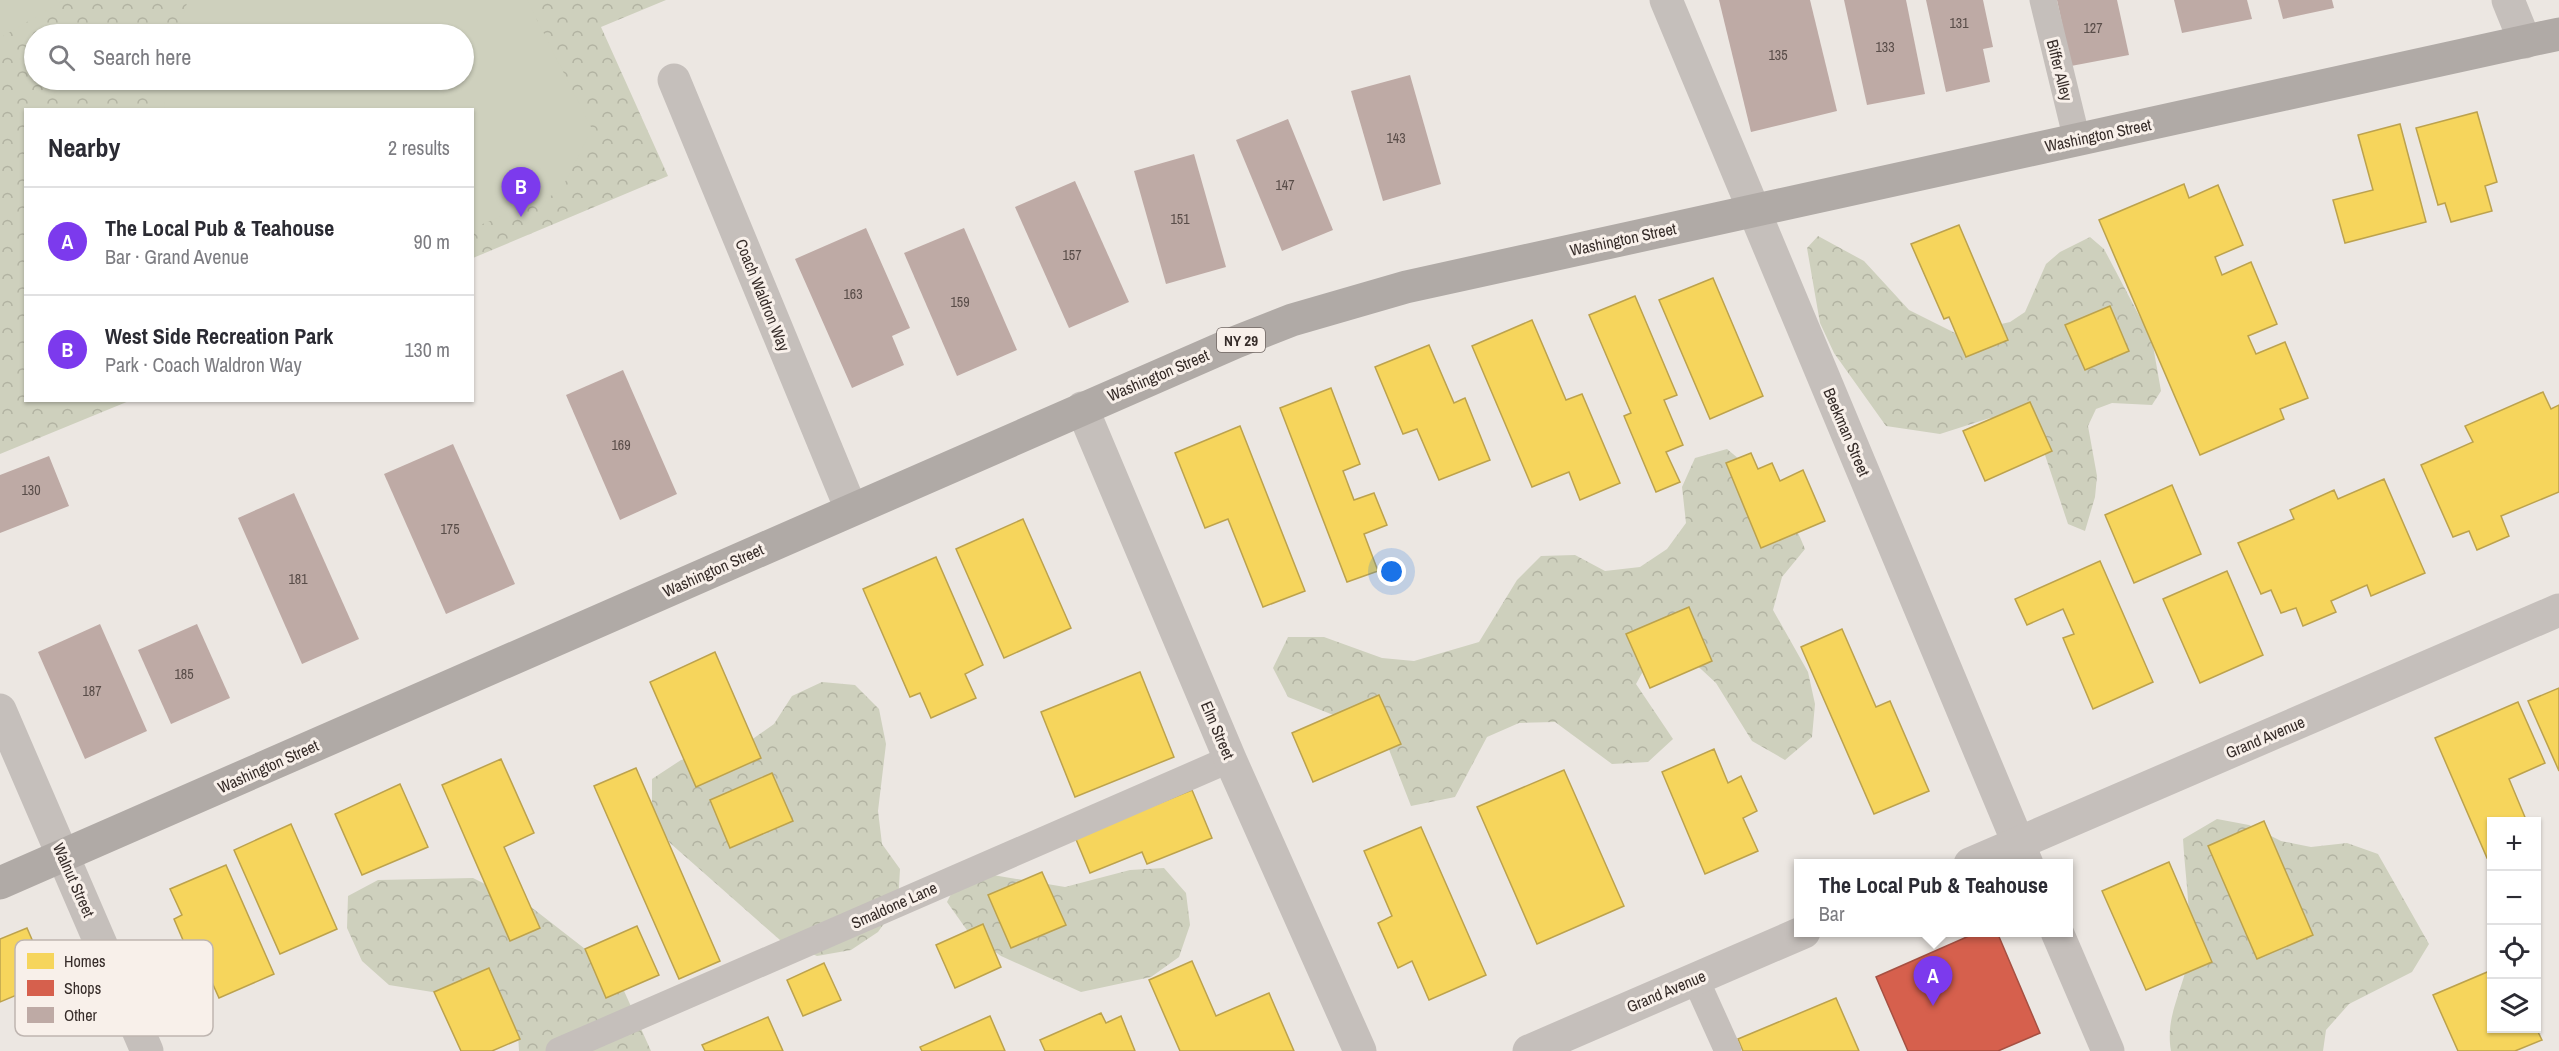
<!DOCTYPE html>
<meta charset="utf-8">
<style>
:root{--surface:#fff;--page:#f2f2f3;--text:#2b2b33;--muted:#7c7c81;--line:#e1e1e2;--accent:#7c3aed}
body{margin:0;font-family:"Archivo Narrow",sans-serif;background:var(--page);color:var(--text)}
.controls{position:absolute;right:18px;bottom:18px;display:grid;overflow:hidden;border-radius:0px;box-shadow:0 2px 4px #0004}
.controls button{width:54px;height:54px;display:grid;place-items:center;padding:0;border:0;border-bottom:2px solid var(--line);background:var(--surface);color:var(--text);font:30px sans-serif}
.you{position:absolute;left:1392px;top:572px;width:21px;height:21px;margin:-15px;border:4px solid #fff;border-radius:50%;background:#1a73e8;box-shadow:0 0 0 9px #1a73e833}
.badge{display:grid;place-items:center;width:39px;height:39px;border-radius:50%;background:var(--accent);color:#fff;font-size:20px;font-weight:700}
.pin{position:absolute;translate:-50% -50px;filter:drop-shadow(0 2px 3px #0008)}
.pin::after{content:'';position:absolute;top:32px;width:21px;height:18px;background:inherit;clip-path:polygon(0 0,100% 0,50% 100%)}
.popup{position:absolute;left:1794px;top:859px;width:279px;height:78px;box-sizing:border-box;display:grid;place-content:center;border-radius:0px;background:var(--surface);filter:drop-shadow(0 2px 4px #0005);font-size:20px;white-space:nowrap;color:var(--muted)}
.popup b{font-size:22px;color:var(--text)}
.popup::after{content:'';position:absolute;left:50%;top:100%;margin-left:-12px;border:12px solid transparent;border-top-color:var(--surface)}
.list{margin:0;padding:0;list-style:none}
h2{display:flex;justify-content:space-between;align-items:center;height:78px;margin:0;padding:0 24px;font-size:26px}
h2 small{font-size:20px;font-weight:400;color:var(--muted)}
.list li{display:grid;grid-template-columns:39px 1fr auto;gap:18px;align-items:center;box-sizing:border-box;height:108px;padding:0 24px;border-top:2px solid var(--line)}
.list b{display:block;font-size:22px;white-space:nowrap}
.list p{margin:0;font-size:20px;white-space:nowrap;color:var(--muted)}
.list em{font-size:20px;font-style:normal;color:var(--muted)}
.icon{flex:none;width:33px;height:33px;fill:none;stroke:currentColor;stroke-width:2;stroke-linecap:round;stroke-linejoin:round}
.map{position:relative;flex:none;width:2559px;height:1051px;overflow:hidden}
.search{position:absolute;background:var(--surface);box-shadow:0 2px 4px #0004;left:24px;top:24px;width:450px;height:66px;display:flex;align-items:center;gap:15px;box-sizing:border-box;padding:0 21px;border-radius:33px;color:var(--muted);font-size:22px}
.panel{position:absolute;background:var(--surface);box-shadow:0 2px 4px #0004;left:24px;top:108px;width:450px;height:294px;border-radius:0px}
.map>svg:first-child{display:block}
</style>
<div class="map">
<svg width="2559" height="1051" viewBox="0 0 2559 1051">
<defs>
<pattern id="forest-crowns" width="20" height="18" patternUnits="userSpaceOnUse" patternTransform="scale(1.5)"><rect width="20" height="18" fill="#ced0bd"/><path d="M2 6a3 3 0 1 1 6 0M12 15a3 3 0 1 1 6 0" fill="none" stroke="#b2b3a2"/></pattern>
</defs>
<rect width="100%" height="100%" fill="#ece7e2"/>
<!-- forest -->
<g fill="url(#forest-crowns)" fill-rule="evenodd">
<path d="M0 0H666L601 27 668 176 473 258 472 110H26V400L129 401 0 454ZM34 34H464V80H34Z"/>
<polygon points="1818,236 1864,261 1909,310 1957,334 2010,322 2025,312 2046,264 2060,252 2090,237 2104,249 2152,340 2161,391 2152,405 2112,403 2096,409 2088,426 2097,476 2095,497 2085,531 2068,524 2045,455 2023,427 1990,418 1940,434 1886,426 1834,353 1820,323 1807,248"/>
<path d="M1727 449C1763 478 1788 506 1805 549L1782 577 1773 610 1808 672 1815 704 1812 737 1785 760 1752 741 1716 683 1688 657 1653 653 1636 684 1673 739 1648 762 1612 764 1555 722 1519 723 1487 737 1455 797 1411 806 1386 742 1356 724 1288 697 1273 668 1288 637H1324L1382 658 1414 661 1479 642 1517 580 1541 556 1575 555 1605 571 1640 567 1667 549 1686 523 1682 487 1695 458Z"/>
<polygon points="822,682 855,685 879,709 886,744 878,811 882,844 900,869 898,904 878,932 851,950 817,956 780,940 670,843 652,814 652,779 681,760 747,743 774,724 792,696"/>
<path d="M2217 819 2249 825 2281 841 2311 847 2347 843 2378 854 2429 944 2412 972 2349 1004 2326 1030 2323 1051H2171C2164 1011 2188 985 2189 947 2191 911 2185 874 2183 839Z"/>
<polygon points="1164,868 1186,893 1190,925 1179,957 1151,977 1081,992 1001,956 969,933 947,902 963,870 1065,887 1130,870"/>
<polygon points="473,878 531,907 616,973 651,1051 519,1051 518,1033 491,1009 457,996 389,985 362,961 347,928 348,896 378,880"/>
</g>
<!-- pitch -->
<g fill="#ced0bd">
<polygon points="0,0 64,0 0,38"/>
<polygon points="188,0 527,0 592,129 560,192 473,228 472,110 164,109 168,80 464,80 464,34 177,34"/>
</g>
<!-- homes -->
<g fill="#f6d55c" stroke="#bca24d" stroke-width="1.5">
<polygon points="2477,112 2497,182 2485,186 2492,211 2451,222 2445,203 2438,205 2416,128"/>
<polygon points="2400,124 2426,222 2345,243 2333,200 2373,190 2358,135"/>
<polygon points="2184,184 2189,198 2218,185 2243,245 2215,257 2222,275 2251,262 2277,324 2248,336 2256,354 2285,342 2308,398 2280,409 2284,419 2200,455 2099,220"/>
<polygon points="1959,225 2008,340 1966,357 1949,317 1944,319 1911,244"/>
<polygon points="1713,278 1763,396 1710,419 1659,300"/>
<polygon points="1635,296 1677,395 1664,400 1683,445 1666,452 1680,482 1656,492 1624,416 1631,413 1589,315"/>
<polygon points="2110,306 2129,351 2085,370 2065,325"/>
<polygon points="1532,320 1566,400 1582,394 1620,483 1580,500 1569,472 1532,487 1472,346"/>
<polygon points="1429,345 1454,403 1465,398 1490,460 1439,480 1417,429 1403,434 1375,367"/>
<polygon points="1331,388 1360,464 1343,471 1354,500 1374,493 1387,525 1364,534 1378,571 1347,582 1280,408"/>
<polygon points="2543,392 2551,409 2559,405 2559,492 2501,516 2509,536 2477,550 2469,531 2453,537 2421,465 2473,442 2465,426"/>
<polygon points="2030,402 2052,451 1985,481 1963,431"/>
<polygon points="1240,426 1305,591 1263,607 1228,519 1205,528 1175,453"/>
<polygon points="1751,453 1758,469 1772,463 1780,481 1803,470 1825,521 1761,548 1726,463"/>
<polygon points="2384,479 2425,573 2371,596 2367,585 2331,601 2336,612 2303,626 2296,608 2281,613 2271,590 2261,594 2238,543 2294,519 2290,510 2334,490 2338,499"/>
<polygon points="2172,485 2201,554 2134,583 2105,515"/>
<polygon points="1023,519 1071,628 1004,658 956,549"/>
<polygon points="936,557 983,665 965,674 976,698 931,718 920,693 910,697 863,589"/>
<polygon points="2100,561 2153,682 2093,709 2063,638 2074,634 2063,609 2027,625 2015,599"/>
<polygon points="2227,571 2263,655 2200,683 2163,599"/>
<polygon points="1689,607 1712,661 1650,688 1626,634"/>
<polygon points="1842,629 1876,707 1890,701 1929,791 1874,814 1801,647"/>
<polygon points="715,652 761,758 696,787 650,682"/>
<polygon points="1140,672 1174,757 1075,797 1041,712"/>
<polygon points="2559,688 2559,771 2528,701"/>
<polygon points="1379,695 1401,744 1313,782 1292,733"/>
<polygon points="2518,702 2545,763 2509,779 2527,822 2492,822 2492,856 2487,858 2435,738"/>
<polygon points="1714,749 1728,783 1741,776 1757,811 1743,818 1758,851 1705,874 1662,772"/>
<polygon points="501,759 534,833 504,847 540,928 510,941 442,785"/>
<polygon points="636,768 720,961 679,979 594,786"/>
<polygon points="1564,770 1624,906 1537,944 1477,807"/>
<polygon points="772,773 793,821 730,848 710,800"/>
<polygon points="400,784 428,847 362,875 335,814"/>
<polygon points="1192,790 1212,838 1147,864 1142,852 1090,873 1075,837"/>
<polygon points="2264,821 2313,935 2257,959 2208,846"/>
<polygon points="291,824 337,929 280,954 234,850"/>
<polygon points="1421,827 1486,975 1429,1000 1412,961 1398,968 1378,923 1392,916 1364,851"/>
<polygon points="2169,862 2212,962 2146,990 2102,891"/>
<polygon points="226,865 274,974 219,998 198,951 189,954 174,919 182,915 170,889"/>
<polygon points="1042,872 1066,925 1011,948 988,895"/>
<polygon points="983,924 1001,967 955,988 936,945"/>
<polygon points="637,926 659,975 606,998 585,949"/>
<polygon points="27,928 50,981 0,1002 0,939"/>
<polygon points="1192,961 1216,1016 1269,993 1294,1051 1180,1051 1149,980"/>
<polygon points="824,963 841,1000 803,1016 787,980"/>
<polygon points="489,968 520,1039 492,1051 461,1051 434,992"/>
<polygon points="2492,970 2492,1028 2536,1028 2542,1040 2515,1051 2458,1051 2433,995"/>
<polygon points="1836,998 1859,1051 1743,1051 1738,1039"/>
<polygon points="1101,1013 1106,1023 1121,1016 1135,1051 1045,1051 1040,1040"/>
<polygon points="990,1016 1005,1051 922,1051 920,1047"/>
<polygon points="768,1017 783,1051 705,1051 702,1045"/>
</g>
<!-- shops -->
<polygon fill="#d6604d" stroke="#a65042" stroke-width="1.5" points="1978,932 1997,932 2040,1033 1998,1051 1908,1051 1876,977"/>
<!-- building -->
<g fill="#beaaa5">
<polygon points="1719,0 1810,0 1837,111 1751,132"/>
<polygon points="1844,0 1906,0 1925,94 1867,105"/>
<polygon points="1926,0 1983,0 1993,47 1983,49 1990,82 1946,92"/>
<polygon points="2057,0 2117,0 2129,55 2071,66"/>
<polygon points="2174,0 2247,0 2252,19 2182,33"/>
<polygon points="2278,0 2332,0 2334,8 2283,19"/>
<polygon points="1410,75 1441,184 1383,201 1351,91"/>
<polygon points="1288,119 1333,230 1282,251 1236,140"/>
<polygon points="1194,154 1226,267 1166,284 1134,171"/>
<polygon points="1075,181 1129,302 1069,328 1015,207"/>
<polygon points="866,228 910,328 892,336 904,365 852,388 795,259"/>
<polygon points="964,228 1017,350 957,376 904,253"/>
<polygon points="623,370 677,494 620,520 566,395"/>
<polygon points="453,444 515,584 446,614 384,474"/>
<polygon points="49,456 69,506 0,533 0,475"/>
<polygon points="294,493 359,639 302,664 238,518"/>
<polygon points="100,624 147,731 85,759 38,652"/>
<polygon points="197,624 230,698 171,724 138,650"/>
</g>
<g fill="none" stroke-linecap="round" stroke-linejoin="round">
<!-- service -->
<g stroke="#c5bfbb" stroke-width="27">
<polyline points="2043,0 2077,140"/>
<polyline points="1695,978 1728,1051"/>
<polyline points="559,1051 1230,759"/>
</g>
<!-- minor -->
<g stroke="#c5bfbb" stroke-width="33">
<polyline points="2508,0 2525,42"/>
<polyline points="674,80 851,509"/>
<polyline points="1082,408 1230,759 1360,1051"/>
<polyline points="0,710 147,1051"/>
</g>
<!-- tertiary -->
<g stroke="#c5bfbb" stroke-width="33">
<polyline points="1666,0 2027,864"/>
<polyline points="1970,864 2559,610"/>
<polyline points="2057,932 2108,1051"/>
<polyline points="1529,1051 1804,932"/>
</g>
<!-- trunk -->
<polyline stroke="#b0aaa6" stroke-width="33" points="0,883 1236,342 1292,320 1406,287 2559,34"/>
</g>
<g text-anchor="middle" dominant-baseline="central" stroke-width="6" stroke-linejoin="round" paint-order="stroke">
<!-- number labels -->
<g font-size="14" fill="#584c48">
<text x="1959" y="23">131</text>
<text x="2093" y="28">127</text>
<text x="1885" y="47">133</text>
<text x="1778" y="55">135</text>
<text x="1396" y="138">143</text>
<text x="1285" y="185">147</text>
<text x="1180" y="219">151</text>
<text x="1072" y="255">157</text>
<text x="853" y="294">163</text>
<text x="960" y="302">159</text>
<text x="621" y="445">169</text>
<text x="31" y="490">130</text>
<text x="450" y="529">175</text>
<text x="298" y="579">181</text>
<text x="184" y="674">185</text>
<text x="92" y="691">187</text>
</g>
<!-- shield labels -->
<rect fill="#f8f0ea" stroke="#706763" stroke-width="1.5" x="1217" y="328" width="48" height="24" rx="4.5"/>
<g font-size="15" font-weight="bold" fill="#362c29">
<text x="1241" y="340">NY 29</text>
</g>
<!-- street labels -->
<g font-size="16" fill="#362c29" stroke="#f8f0ea">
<text transform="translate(2060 70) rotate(76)">Biffer Alley</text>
<text transform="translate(2098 135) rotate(-12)">Washington Street</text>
<text transform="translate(1623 239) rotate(-12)">Washington Street</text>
<text transform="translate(763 295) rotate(68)">Coach Waldron Way</text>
<text transform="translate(1158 375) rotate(-23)">Washington Street</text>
<text transform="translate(1847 432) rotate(67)">Beekman Street</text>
<text transform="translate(713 570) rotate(-24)">Washington Street</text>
<text transform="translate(1218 730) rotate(67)">Elm Street</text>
<text transform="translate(2265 737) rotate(-23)">Grand Avenue</text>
<text transform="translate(268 766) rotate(-24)">Washington Street</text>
<text transform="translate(74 880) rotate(66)">Walnut Street</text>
<text transform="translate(894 905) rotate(-24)">Smaldone Lane</text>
<text transform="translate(1666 991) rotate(-23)">Grand Avenue</text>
</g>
</g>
<!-- legend -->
<rect x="15" y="940" width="198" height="96" rx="9" fill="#f8f0ea" stroke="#beb5b0" stroke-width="1.5"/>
<rect x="27" y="953" width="27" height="16" fill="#f6d55c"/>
<rect x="27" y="980" width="27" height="16" fill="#d6604d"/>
<rect x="27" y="1007" width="27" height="16" fill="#beaaa5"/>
<g font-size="16" fill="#362c29">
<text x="64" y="967">Homes</text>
<text x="64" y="994">Shops</text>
<text x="64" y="1021">Other</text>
</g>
</svg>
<div class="controls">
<button>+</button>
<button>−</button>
<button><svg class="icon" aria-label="locate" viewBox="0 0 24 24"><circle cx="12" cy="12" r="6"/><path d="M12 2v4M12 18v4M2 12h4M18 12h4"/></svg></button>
<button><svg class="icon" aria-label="layers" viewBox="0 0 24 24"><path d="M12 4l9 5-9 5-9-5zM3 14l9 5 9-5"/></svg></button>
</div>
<div class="you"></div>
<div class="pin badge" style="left:1933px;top:1006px">A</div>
<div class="popup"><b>The Local Pub &amp; Teahouse</b>Bar</div>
<div class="pin badge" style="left:521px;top:217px">B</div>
<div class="search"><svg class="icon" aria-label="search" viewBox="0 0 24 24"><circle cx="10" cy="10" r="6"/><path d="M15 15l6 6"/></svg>Search here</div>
<section class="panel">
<h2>Nearby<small>2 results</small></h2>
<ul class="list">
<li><span class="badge">A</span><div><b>The Local Pub &amp; Teahouse</b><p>Bar · Grand Avenue</p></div><em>90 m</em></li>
<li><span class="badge">B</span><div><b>West Side Recreation Park</b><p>Park · Coach Waldron Way</p></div><em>130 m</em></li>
</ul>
</section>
</div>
